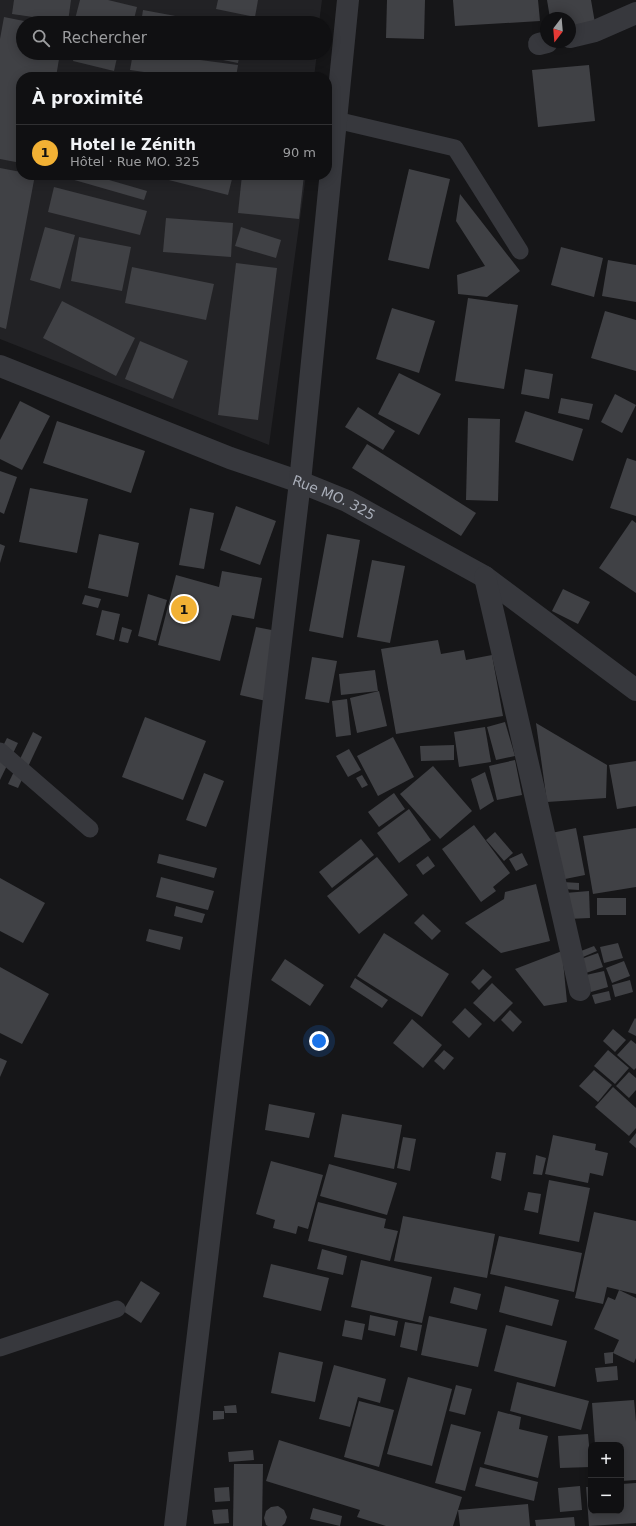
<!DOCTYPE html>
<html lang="fr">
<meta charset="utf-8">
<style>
:root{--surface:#101012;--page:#1e1e20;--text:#f1f3f6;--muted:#9c9d9f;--line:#303032;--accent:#f2b134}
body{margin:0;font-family:"DejaVu Sans",sans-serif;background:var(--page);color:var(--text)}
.controls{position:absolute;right:12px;bottom:12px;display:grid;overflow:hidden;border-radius:8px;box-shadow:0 2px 10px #0003}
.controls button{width:36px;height:36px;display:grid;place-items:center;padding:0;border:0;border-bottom:1px solid var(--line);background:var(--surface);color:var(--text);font:20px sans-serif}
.compass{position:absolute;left:540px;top:12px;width:36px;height:36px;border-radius:50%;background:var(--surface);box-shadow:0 2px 10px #0003;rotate:196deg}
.you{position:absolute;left:319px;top:1041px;width:14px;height:14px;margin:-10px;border:3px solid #fff;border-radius:50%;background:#1a73e8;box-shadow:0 0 0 6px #1a73e833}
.badge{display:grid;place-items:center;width:26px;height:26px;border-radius:50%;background:var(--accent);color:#111;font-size:13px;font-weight:700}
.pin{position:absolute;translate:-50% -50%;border:2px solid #fff;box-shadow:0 1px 4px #0006}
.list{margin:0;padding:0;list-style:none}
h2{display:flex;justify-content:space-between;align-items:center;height:52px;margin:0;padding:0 16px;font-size:17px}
h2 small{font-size:13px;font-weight:400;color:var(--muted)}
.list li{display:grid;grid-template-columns:26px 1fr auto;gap:12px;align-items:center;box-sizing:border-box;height:56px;padding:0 16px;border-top:1px solid var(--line)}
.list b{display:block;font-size:15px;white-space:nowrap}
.list p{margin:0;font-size:13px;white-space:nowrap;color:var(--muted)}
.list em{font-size:13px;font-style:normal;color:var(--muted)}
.icon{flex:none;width:22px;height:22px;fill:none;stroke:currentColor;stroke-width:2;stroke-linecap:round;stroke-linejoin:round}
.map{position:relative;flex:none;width:636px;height:1526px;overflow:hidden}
.search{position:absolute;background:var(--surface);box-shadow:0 2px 10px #0003;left:16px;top:16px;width:316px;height:44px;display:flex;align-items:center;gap:10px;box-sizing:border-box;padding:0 14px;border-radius:22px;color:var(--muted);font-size:15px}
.panel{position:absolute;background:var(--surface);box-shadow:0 2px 10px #0003;left:16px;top:72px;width:316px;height:108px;border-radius:16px}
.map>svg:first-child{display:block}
</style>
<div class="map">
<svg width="636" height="1526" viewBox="0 0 636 1526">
<rect width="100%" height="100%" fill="#161618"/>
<!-- built -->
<polygon fill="#222225" points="0,0 322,0 319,23 23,23 23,53 317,53 314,77 21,77 21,175 306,175 269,445 0,339"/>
<!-- building -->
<g fill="#404145">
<polygon points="14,0 71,0 68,22 12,14"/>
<polygon points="80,0 108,0 137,7 133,23 74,23"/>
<polygon points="218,0 258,0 255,17 216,9"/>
<polygon points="387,0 425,0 424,39 386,38"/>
<polygon points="453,0 538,0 540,21 455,26"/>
<polygon points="547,0 591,0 595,23 570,27 570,18 550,18"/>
<polygon points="143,10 208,22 208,23 141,23"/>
<polygon points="4,17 29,22 23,23 23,53 60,53 56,77 21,77 21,163 0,159 0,39"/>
<polygon points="75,53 118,53 114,71 73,61"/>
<polygon points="133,53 148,53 238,65 236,77 179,77 130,70"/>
<polygon points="188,53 240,53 238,63"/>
<polygon points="589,65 595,121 538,127 532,70"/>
<polygon points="0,168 21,172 21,175 35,175 6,329 0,327"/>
<polygon points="409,169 450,179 429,269 388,260"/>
<polygon points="57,175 92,175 147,191 144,200"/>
<polygon points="149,175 233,175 228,195"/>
<polygon points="242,175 304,175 299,219 238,213"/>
<polygon points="54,187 147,211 140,235 48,212"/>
<polygon points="460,194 520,271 487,297 458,294 457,275 485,266 456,221"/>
<polygon points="166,218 233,223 231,257 163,252"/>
<polygon points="45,227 75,235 60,289 30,280"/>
<polygon points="241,227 281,240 276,258 235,246"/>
<polygon points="79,237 131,247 122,291 71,281"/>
<polygon points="561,247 603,258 594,297 551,285"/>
<polygon points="608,260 636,265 636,302 602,296"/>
<polygon points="236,263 277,268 258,420 218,415"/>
<polygon points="132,267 214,284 206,320 125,303"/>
<polygon points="468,298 518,305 504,389 455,381"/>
<polygon points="62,301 135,338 116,376 43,338"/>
<polygon points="392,308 435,321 419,373 376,359"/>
<polygon points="605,311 636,320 636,371 591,358"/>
<polygon points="140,341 188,361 173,399 125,379"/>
<polygon points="525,369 553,374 549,399 521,394"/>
<polygon points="399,373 441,394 419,435 378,414"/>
<polygon points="615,394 636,405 622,433 601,422"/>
<polygon points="561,398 593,404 589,420 558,413"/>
<polygon points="20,401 50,416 22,470 0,459 0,440"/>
<polygon points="358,407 395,431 383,450 345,427"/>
<polygon points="525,411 583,429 573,461 515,442"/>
<polygon points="468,418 500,419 498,501 466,500"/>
<polygon points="57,421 145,451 131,493 43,463"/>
<polygon points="367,444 476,513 461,536 352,468"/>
<polygon points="627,458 636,461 636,516 610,508"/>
<polygon points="0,471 17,477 4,514 0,512"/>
<polygon points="30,488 88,499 77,553 19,542"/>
<polygon points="236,506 276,521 260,565 220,550"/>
<polygon points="190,508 214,513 204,569 179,565"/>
<polygon points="632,520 636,523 636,593 599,568"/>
<polygon points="99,534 139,543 128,597 88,588"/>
<polygon points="327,534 360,540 343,638 309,631"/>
<polygon points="0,544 5,546 0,563"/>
<polygon points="372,560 405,566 390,643 357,637"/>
<polygon points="222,571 262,578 254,619 232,615 220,661 158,645 176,575 219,587"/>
<polygon points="563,589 590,602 578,624 552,611"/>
<polygon points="148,594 167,600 156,641 138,636"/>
<polygon points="85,595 101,599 98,608 82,604"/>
<polygon points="102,610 120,614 114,640 96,635"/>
<polygon points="122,627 132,630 128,643 119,641"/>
<polygon points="256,627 282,632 266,701 240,695"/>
<polygon points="438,640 441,654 464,650 466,660 492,655 503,716 396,734 381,649"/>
<polygon points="312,657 337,661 329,703 305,699"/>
<polygon points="375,670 378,691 341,695 339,674"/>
<polygon points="379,691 387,726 357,733 350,698"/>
<polygon points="347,699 351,735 336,737 332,701"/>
<polygon points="145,717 206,741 183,800 122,777"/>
<polygon points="505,722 515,756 496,760 487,727"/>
<polygon points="536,723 607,765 606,798 547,802"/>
<polygon points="485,727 491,762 459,767 454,732"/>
<polygon points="33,732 42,737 18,788 8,784"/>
<polygon points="393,737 414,777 378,796 357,756"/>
<polygon points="7,738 18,743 0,780 0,752"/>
<polygon points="454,745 454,760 421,761 420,746"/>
<polygon points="349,749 361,770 348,777 336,756"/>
<polygon points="515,760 522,795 497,800 489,766"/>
<polygon points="636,761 636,806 617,809 609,765"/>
<polygon points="433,766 472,811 440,839 400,794"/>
<polygon points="485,772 494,801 480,810 471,779"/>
<polygon points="204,773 224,781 206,827 186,820"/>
<polygon points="362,775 368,785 362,788 356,778"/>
<polygon points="394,793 405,809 379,827 368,812"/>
<polygon points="409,809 431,840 399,863 377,833"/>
<polygon points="474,825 510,873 493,887 496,891 481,902 442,849"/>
<polygon points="576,828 585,875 560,880 551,833"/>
<polygon points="636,828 636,887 593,894 583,836"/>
<polygon points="495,832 513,853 504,861 486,840"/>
<polygon points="361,839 374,855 332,888 319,872"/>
<polygon points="522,853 528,865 516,871 509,859"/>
<polygon points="159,854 217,868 214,878 157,863"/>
<polygon points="428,856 435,866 423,875 416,865"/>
<polygon points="377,857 408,895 359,934 327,896"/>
<polygon points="161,877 214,891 208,910 156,897"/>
<polygon points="0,878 45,903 23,943 0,931"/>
<polygon points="563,882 579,883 579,890 563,889"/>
<polygon points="536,884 550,941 501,953 465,923 504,899 505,892"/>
<polygon points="589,891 590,918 567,919 565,893"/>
<rect x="597" y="898" width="29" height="17"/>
<polygon points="176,906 205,914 202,923 174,916"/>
<polygon points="423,914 441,931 432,940 414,923"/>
<polygon points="149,929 183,937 180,950 146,941"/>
<polygon points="384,933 449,974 422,1017 357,976"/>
<polygon points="618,943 623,958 604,963 600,947"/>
<polygon points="594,946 597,951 583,957 581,951"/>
<polygon points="562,951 567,1002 544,1006 515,969"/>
<polygon points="598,953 603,967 586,973 581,959"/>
<polygon points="285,959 324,985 310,1006 271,980"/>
<polygon points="624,961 630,976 612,983 606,968"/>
<polygon points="0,967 49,994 22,1044 0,1033"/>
<polygon points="483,969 492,977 479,990 471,982"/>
<polygon points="604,971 608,987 591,992 586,975"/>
<polygon points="355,978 388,1000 382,1008 350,987"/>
<polygon points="630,980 633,992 615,997 612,985"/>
<polygon points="492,983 513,1003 494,1022 473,1003"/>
<polygon points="609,991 611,1000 595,1004 592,995"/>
<polygon points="465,1008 482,1024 469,1038 452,1022"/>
<polygon points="510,1010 522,1022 513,1032 501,1020"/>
<polygon points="635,1018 636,1019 636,1036 628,1032"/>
<polygon points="412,1019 442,1045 423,1068 393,1043"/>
<polygon points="613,1029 626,1040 615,1052 603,1041"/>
<polygon points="631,1040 636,1044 636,1068 634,1070 617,1055"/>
<polygon points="444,1050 454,1058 444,1070 434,1061"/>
<polygon points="608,1050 629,1068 615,1084 594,1066"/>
<polygon points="0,1058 7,1061 0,1077"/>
<polygon points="594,1070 612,1085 598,1102 579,1086"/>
<polygon points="629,1072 636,1078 636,1090 629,1098 616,1086"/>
<polygon points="613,1087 636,1108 636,1128 629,1136 595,1107"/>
<polygon points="269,1104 315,1113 309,1138 265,1130"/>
<polygon points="342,1114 402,1125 394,1169 334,1157"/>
<polygon points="636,1133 636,1148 629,1142"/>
<polygon points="553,1135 596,1144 595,1150 608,1153 603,1176 590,1173 588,1183 545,1174"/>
<polygon points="403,1137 416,1139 410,1171 397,1168"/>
<polygon points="496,1152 506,1153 501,1181 491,1178"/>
<polygon points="536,1155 546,1158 542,1175 533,1174"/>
<polygon points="271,1161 323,1175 308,1229 298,1226 296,1234 273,1228 275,1220 256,1214"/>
<polygon points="329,1164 397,1183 387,1215 320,1196"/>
<polygon points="549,1180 590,1188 579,1242 539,1234"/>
<polygon points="528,1192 541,1194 538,1213 524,1210"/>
<polygon points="318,1202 386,1219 384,1228 398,1231 390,1261 308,1241"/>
<polygon points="594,1212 636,1221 636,1294 607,1287 603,1304 575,1298"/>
<polygon points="403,1216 495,1234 487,1278 394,1261"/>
<polygon points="499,1236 582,1253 574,1292 490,1274"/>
<polygon points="322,1249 347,1256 343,1275 317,1269"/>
<polygon points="361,1260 432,1277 422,1323 351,1307"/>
<polygon points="271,1264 329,1278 321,1311 263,1297"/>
<polygon points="141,1281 160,1293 141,1323 123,1311"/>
<polygon points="505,1286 559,1300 552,1326 499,1312"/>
<polygon points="454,1287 481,1294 477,1310 450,1303"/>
<polygon points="619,1290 636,1298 636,1358 634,1363 613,1353 619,1340 594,1329 608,1297 615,1300"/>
<polygon points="370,1315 398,1321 395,1336 368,1330"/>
<polygon points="429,1316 487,1329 478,1367 421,1355"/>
<polygon points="345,1320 365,1324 362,1340 342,1336"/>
<polygon points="405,1322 422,1325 417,1351 400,1347"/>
<polygon points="506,1325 567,1341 555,1387 494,1371"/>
<polygon points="279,1352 323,1362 315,1402 271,1393"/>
<polygon points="613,1352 613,1363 605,1364 604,1353"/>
<polygon points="334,1365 386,1379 380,1403 358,1397 350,1427 319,1419"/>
<polygon points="617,1366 618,1380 597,1382 595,1368"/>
<polygon points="408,1377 452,1389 432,1466 387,1454"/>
<polygon points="517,1382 589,1401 581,1430 510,1411"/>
<polygon points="456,1385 472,1389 465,1415 449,1411"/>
<polygon points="634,1400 636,1422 636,1480 621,1481 621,1445 595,1445 592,1403"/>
<polygon points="359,1401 394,1410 379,1467 344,1457"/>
<polygon points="236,1405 237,1413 225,1413 224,1406"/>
<polygon points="213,1411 224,1411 224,1419 213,1420"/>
<polygon points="498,1411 521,1417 519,1429 548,1436 538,1478 484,1464"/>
<polygon points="451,1424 481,1432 465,1491 435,1483"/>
<polygon points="588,1434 591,1467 560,1468 558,1436"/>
<polygon points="279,1440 462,1497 453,1526 386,1526 357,1517 360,1510 266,1481"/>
<polygon points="253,1450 254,1460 229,1462 228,1452"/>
<polygon points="234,1464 263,1464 262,1526 233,1526"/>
<polygon points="480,1467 538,1482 534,1501 475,1486"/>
<polygon points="636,1483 636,1523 589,1526 586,1487 591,1487 591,1511 621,1511 621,1484"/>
<polygon points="580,1486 582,1510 560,1512 558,1488"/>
<polygon points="229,1487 230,1501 215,1502 214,1488"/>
<polygon points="528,1504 530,1526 460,1526 458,1510"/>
<polygon points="278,1506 284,1510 287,1517 285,1523 282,1526 268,1526 266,1525 264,1518 266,1511 271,1507"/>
<polygon points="313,1508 342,1516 340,1526 310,1519"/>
<polygon points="228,1509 229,1523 214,1524 212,1510"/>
<polygon points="574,1517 575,1526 536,1526 535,1520"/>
</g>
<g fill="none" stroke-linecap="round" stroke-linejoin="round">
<!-- lane -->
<g stroke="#37383d" stroke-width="17">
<polyline points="336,120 455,148 520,251"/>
<polyline points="0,751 90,829"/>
<polyline points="0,1348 117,1309"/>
</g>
<!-- street -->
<g stroke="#37383d" stroke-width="22">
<polyline points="570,37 595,31 636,13"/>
<polyline points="539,44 547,42"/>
<path id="s1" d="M0 366 230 458 300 482 347 501 485 577 636 690"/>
<polyline points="485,577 580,990"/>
<polyline points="175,1526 300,482 348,0"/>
</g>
</g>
<g text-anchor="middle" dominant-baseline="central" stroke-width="3" stroke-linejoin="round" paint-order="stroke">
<!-- street labels -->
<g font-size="14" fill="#a8adb8" stroke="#111113">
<text stroke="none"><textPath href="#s1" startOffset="359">Rue MO. 325</textPath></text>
</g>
</g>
</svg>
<div class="controls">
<button>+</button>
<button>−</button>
</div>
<svg class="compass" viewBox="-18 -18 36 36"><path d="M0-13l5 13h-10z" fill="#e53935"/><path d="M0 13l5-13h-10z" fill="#9c9d9f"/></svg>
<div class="you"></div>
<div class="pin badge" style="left:184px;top:609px">1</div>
<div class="search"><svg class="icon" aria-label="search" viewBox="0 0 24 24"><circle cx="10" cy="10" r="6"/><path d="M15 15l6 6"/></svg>Rechercher</div>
<section class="panel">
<h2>À proximité<small></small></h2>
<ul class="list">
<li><span class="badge">1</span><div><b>Hotel le Zénith</b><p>Hôtel · Rue MO. 325</p></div><em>90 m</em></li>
</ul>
</section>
</div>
